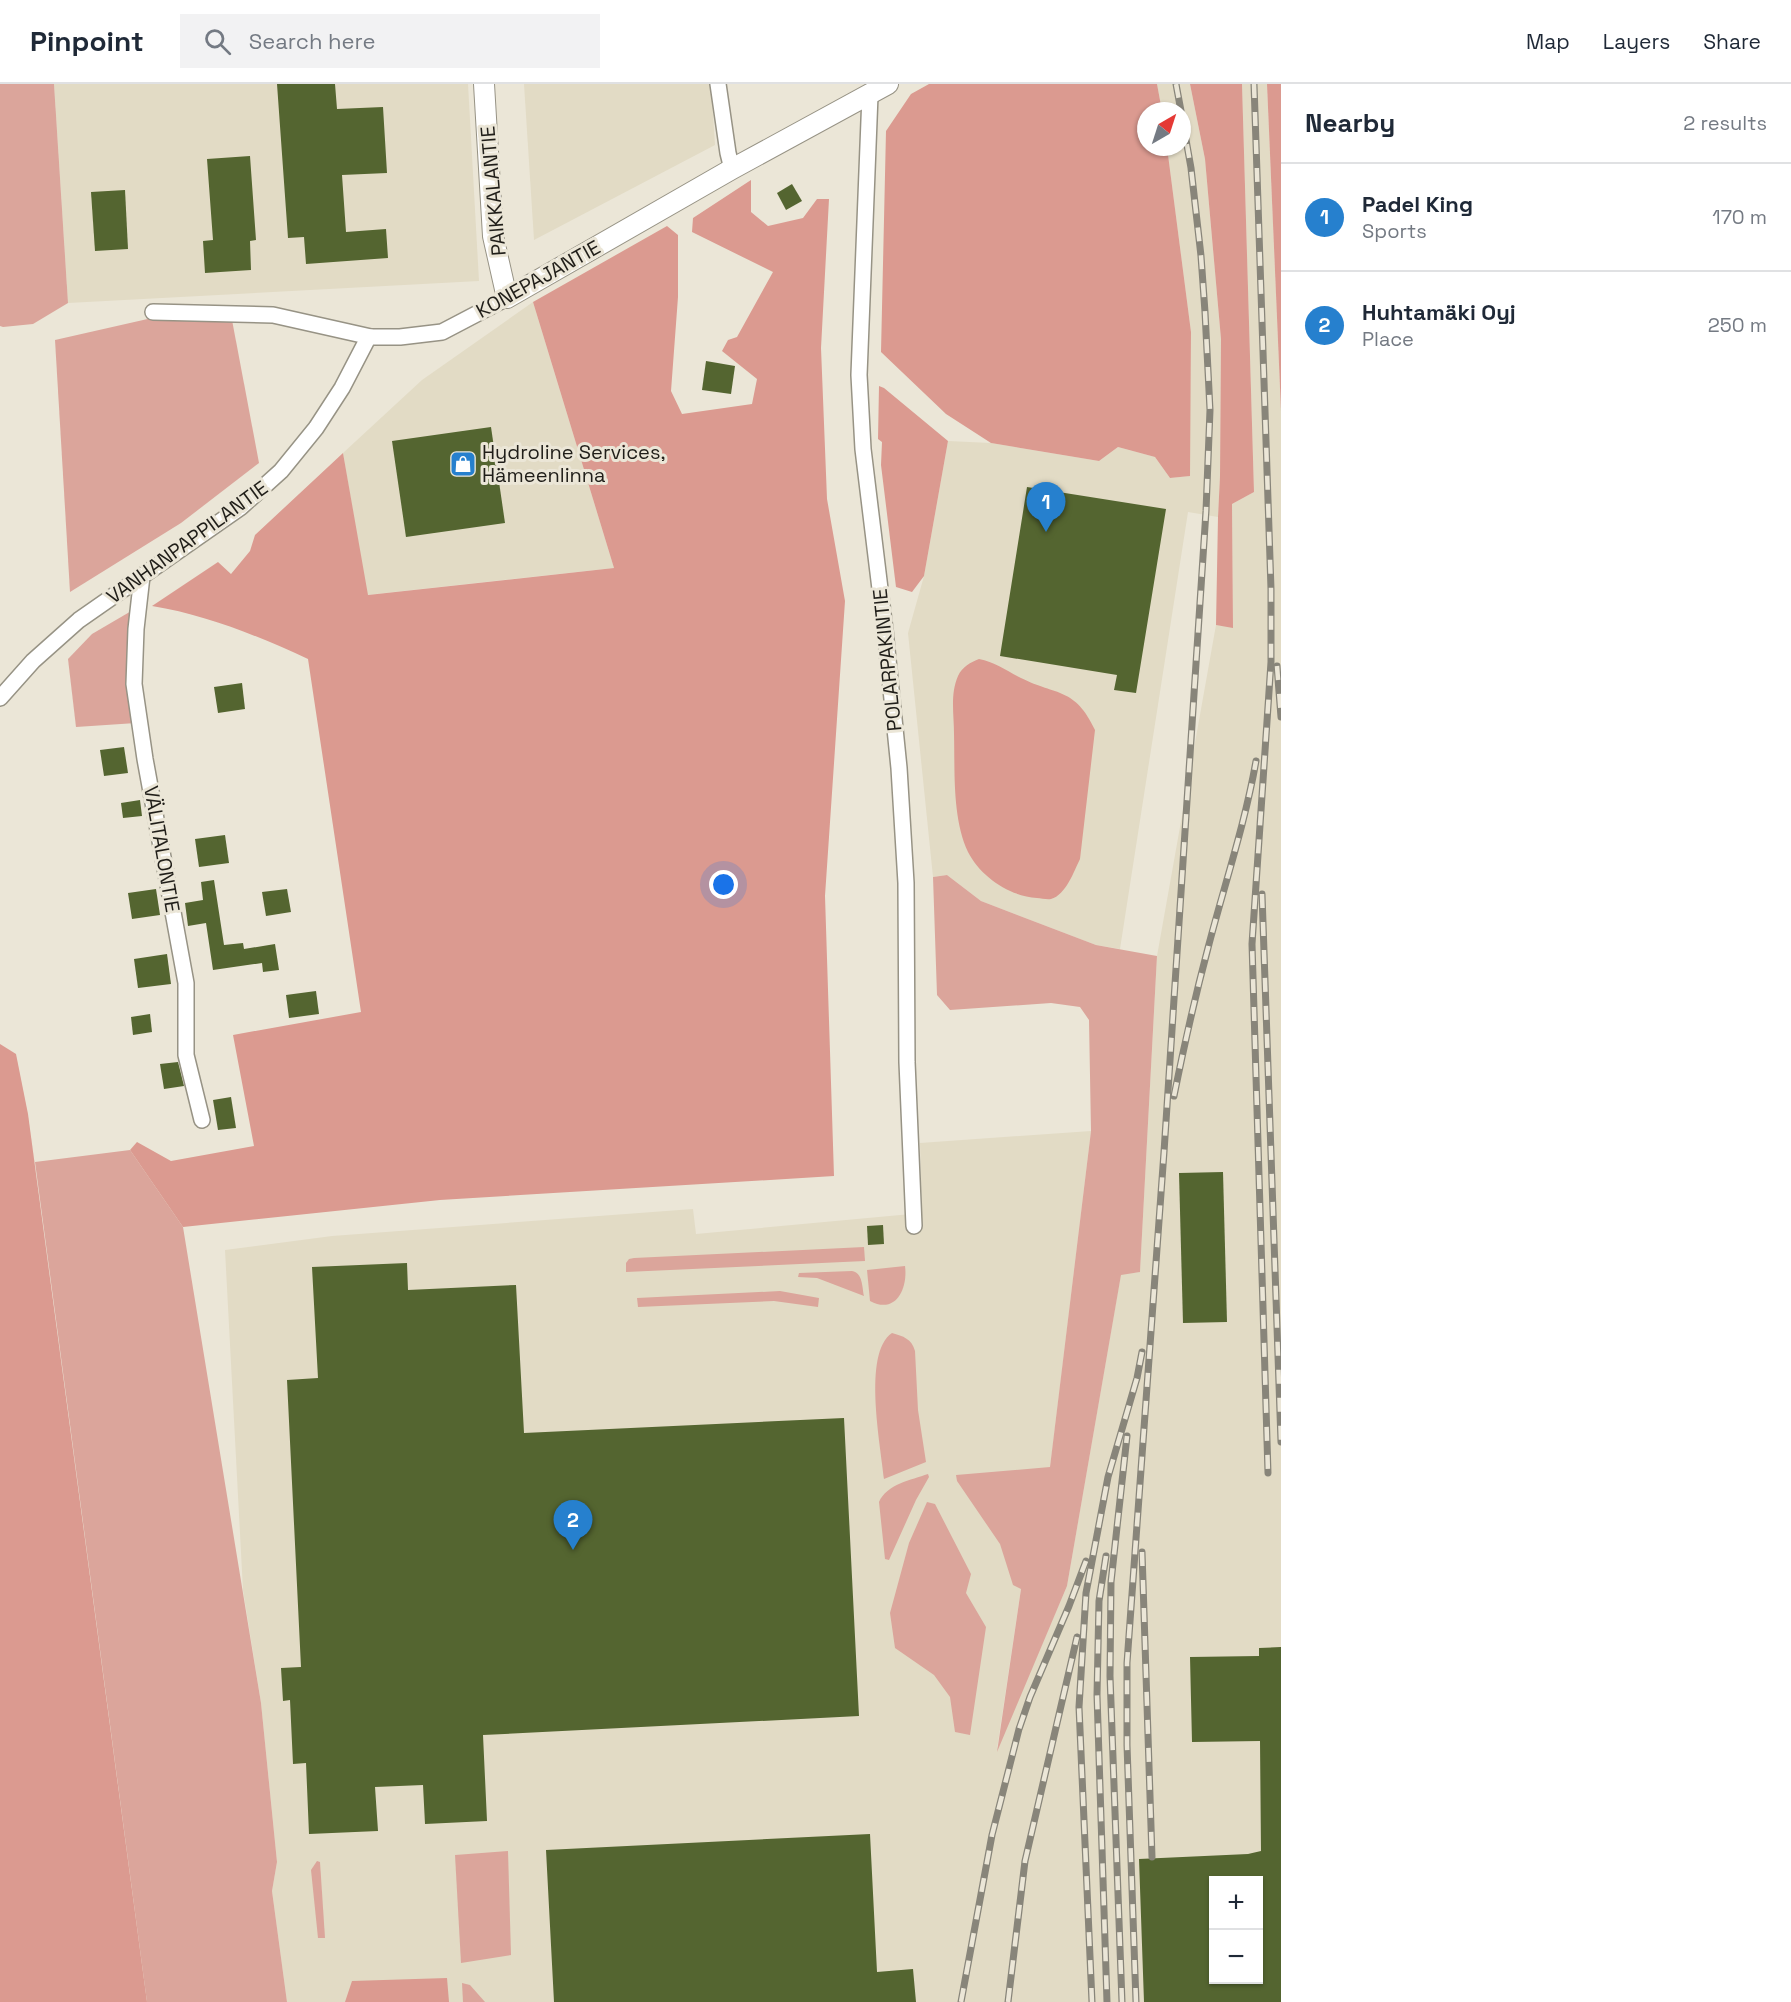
<!DOCTYPE html>
<meta charset="utf-8">
<style>
:root{--surface:#fff;--page:#f2f2f3;--text:#1f2937;--muted:#747a83;--line:#e0e1e3;--accent:#2680ce}
body{margin:0;font-family:"Space Grotesk",sans-serif;background:var(--page);color:var(--text)}
.controls{position:absolute;right:18px;bottom:18px;display:grid;overflow:hidden;border-radius:0px;box-shadow:0 2px 4px #0004}
.controls button{width:54px;height:54px;display:grid;place-items:center;padding:0;border:0;border-bottom:2px solid var(--line);background:var(--surface);color:var(--text);font:30px sans-serif}
.compass{position:absolute;left:1137px;top:18px;width:54px;height:54px;border-radius:50%;background:var(--surface);box-shadow:0 2px 4px #0004;rotate:39deg}
.you{position:absolute;left:724px;top:801px;width:21px;height:21px;margin:-15px;border:4px solid #fff;border-radius:50%;background:#1a73e8;box-shadow:0 0 0 9px #1a73e833}
.badge{display:grid;place-items:center;width:39px;height:39px;border-radius:50%;background:var(--accent);color:#fff;font-size:20px;font-weight:700}
.pin{position:absolute;translate:-50% -50px;filter:drop-shadow(0 2px 3px #0008)}
.pin::after{content:'';position:absolute;top:32px;width:21px;height:18px;background:inherit;clip-path:polygon(0 0,100% 0,50% 100%)}
.list{margin:0;padding:0;list-style:none}
h2{display:flex;justify-content:space-between;align-items:center;height:78px;margin:0;padding:0 24px;font-size:26px}
h2 small{font-size:20px;font-weight:400;color:var(--muted)}
.list li{display:grid;grid-template-columns:39px 1fr auto;gap:18px;align-items:center;box-sizing:border-box;height:108px;padding:0 24px;border-top:2px solid var(--line)}
.list b{display:block;font-size:22px;white-space:nowrap}
.list p{margin:0;font-size:20px;white-space:nowrap;color:var(--muted)}
.list em{font-size:20px;font-style:normal;color:var(--muted)}
.icon{flex:none;width:33px;height:33px;fill:none;stroke:currentColor;stroke-width:2;stroke-linecap:round;stroke-linejoin:round}
.map{position:relative;flex:none;width:1281px;height:1918px;overflow:hidden}
header{display:flex;align-items:center;gap:36px;box-sizing:border-box;height:84px;padding:0 30px;background:var(--surface);border-bottom:2px solid var(--line)}
header strong{font-size:28px}
nav{display:flex;gap:33px;margin-inline-start:auto;font-size:21px}
.search{width:420px;height:54px;background:var(--page);display:flex;align-items:center;gap:15px;box-sizing:border-box;padding:0 21px;border-radius:0px;color:var(--muted);font-size:22px}
main{display:flex}
aside{flex:1;background:var(--surface)}
.map>svg:first-child{display:block}
</style>
<header>
<strong>Pinpoint</strong>
<div class="search"><svg class="icon" aria-label="search" viewBox="0 0 24 24"><circle cx="10" cy="10" r="6"/><path d="M15 15l6 6"/></svg>Search here</div>
<nav><a>Map</a><a>Layers</a><a>Share</a></nav>
</header>
<main>
<div class="map">
<svg width="1281" height="1918" viewBox="0 0 1281 1918">
<rect width="100%" height="100%" fill="#ebe6d7"/>
<!-- built -->
<g fill="#e2dbc5" fill-rule="evenodd">
<polygon points="54,0 468,0 479,197 68,219"/>
<polygon points="524,0 711,0 715,61 534,156"/>
<polygon points="1157,0 1190,0 1205,75 1221,255 1220,392 1218,433 1188,428 1120,865 1096,861 981,817 947,791 933,793 908,549 924,492 948,357 991,359 1099,377 1118,363 1155,373 1170,394 1189,392 1191,248 1167,63 1182,63 1182,27 1162,27"/>
<path d="M1242 0H1267L1281 327V1918H287L272 1807 277 1778 261 1619 243 1506 225 1166 332 1152 693 1125 696 1150 922 1129 920 1059 1091 1047 1050 1384 1021 1505 997 1665 1067 1502 1121 1190 1140 1188 1157 872 1216 541 1233 543 1232 420 1254 408ZM1214 1796H1258V1896H1214Z"/>
<polygon points="533,218 614,484 367,511 343,369 422,296"/>
</g>
<!-- green -->
<g fill="#dba59b">
<polygon points="0,0 54,0 68,219 33,240 3,243 0,242"/>
<polygon points="152,234 232,236 259,379 181,439 70,508 55,256"/>
<polygon points="133,526 136,639 76,643 68,575 92,550"/>
<polygon points="947,791 981,817 1096,861 1157,872 1140,1188 1121,1191 1067,1502 997,1668 1021,1505 1013,1501 1000,1460 957,1397 956,1391 1050,1383 1091,1047 1089,936 1080,923 1051,919 950,926 937,911 933,793"/>
<polygon points="130,1066 183,1143 261,1619 277,1778 272,1807 287,1918 147,1918 35,1078"/>
<polygon points="864,1163 865,1177 626,1188 626,1179 629,1175 634,1174"/>
<path d="M905 1182C908 1204 896 1231 870 1217L867 1186Z"/>
<path d="M852 1187C863 1189 862 1203 864 1212L817 1194 798 1193 799 1189Z"/>
<polygon points="780,1207 819,1214 818,1223 774,1217 638,1223 637,1214"/>
<path d="M892 1249C903 1252 912 1255 915 1267L918 1326 926 1378 884 1395C881 1362 862 1269 892 1249Z"/>
<path d="M928 1390 929 1393 916 1416 889 1476 885 1475 879 1418C887 1400 911 1396 928 1390Z"/>
<polygon points="927,1418 935,1420 971,1490 966,1509 986,1543 970,1651 955,1648 950,1613 934,1591 895,1564 890,1529 909,1459"/>
<polygon points="508,1767 511,1871 461,1879 455,1771"/>
<polygon points="317,1777 320,1778 325,1854 318,1854 311,1786"/>
<polygon points="462,1899 470,1901 485,1918 463,1918"/>
</g>
<!-- forest -->
<g fill="#db9a90">
<polygon points="929,0 1157,0 1162,27 1146,27 1146,63 1167,63 1191,248 1190,392 1170,394 1155,373 1118,363 1099,377 991,359 946,330 881,268 886,47 911,10"/>
<polygon points="1190,0 1242,0 1254,408 1232,420 1233,544 1216,541 1218,433 1220,392 1221,255 1205,75"/>
<polygon points="1267,0 1281,0 1281,327"/>
<path d="M751 96V128L768 142 803 134 817 115H829L821 264 827 415 845 517 825 812 834 1092 440 1116 183 1143 130 1066 137 1058 171 1077 254 1062 233 951 361 928 308 575C258 552 207 531 152 522L218 478 231 490 250 467 255 451 343 369 368 511 614 484 533 218 667 142 678 151V213L671 307 682 330 752 320 757 295 722 267 728 256 737 253 773 188 692 148 693 134Z"/>
<polygon points="879,302 884,304 948,357 924,492 912,508 896,503 881,381 882,358 878,355"/>
<path d="M979 575C995 578 1007 587 1021 594 1057 612 1075 603 1095 646L1080 775C1074 787 1066 811 1051 815 1047 816 1041 814 1037 814 1009 812 981 793 968 768 952 734 955 687 954 650 954 631 950 610 958 592 962 583 971 578 979 575Z"/>
<polygon points="0,960 16,970 28,1030 147,1918 0,1918"/>
<polygon points="447,1894 449,1918 345,1918 352,1897"/>
</g>
<!-- building -->
<g fill="#546530" fill-rule="evenodd">
<polygon points="277,0 335,0 337,25 383,23 387,89 342,91 346,148 386,145 388,174 306,180 304,153 288,154"/>
<polygon points="250,72 256,156 250,157 251,186 205,189 203,157 213,156 207,75"/>
<polygon points="792,100 802,117 786,126 777,109"/>
<polygon points="125,106 128,165 95,167 91,108"/>
<polygon points="706,277 735,282 731,310 702,306"/>
<polygon points="491,343 505,439 406,453 392,357"/>
<polygon points="1027,403 1166,425 1136,609 1114,606 1117,591 1000,572"/>
<polygon points="242,599 245,625 218,629 214,603"/>
<polygon points="124,663 128,689 104,692 100,666"/>
<polygon points="140,716 142,732 123,734 121,719"/>
<polygon points="225,751 229,779 199,783 195,755"/>
<polygon points="214,796 224,861 243,859 244,865 275,860 279,886 263,888 262,879 213,886 206,839 188,842 185,819 203,816 201,798"/>
<polygon points="156,805 160,831 132,835 128,809"/>
<polygon points="287,805 291,828 266,832 262,808"/>
<polygon points="167,870 171,900 138,904 134,875"/>
<polygon points="316,907 319,930 289,934 286,911"/>
<polygon points="150,930 152,948 133,951 131,933"/>
<polygon points="178,978 184,1002 164,1005 160,980"/>
<polygon points="231,1013 236,1044 218,1046 213,1016"/>
<polygon points="1223,1088 1227,1238 1183,1239 1179,1089"/>
<polygon points="883,1141 884,1160 868,1161 867,1142"/>
<polygon points="407,1179 408,1206 516,1201 524,1349 844,1334 859,1632 483,1651 487,1737 425,1740 423,1701 375,1703 378,1747 309,1750 306,1679 293,1680 290,1616 283,1617 281,1584 301,1583 287,1296 318,1294 312,1183"/>
<path d="M1281 1563V1918H1144L1139 1775 1248 1770 1261 1767 1260 1657 1192 1658 1190 1573 1259 1572V1564ZM1214 1797H1258V1896H1214Z"/>
<polygon points="870,1750 877,1888 913,1885 916,1918 554,1918 546,1766"/>
</g>
<g fill="none" stroke-linecap="round" stroke-linejoin="round">
<!-- minor casing -->
<g stroke="#979385" stroke-width="18">
<g id="minor">
<polyline points="718,0 728,69 732,85"/>
<polyline points="870,11 859,291 863,365 885,546 899,684 906,799 907,978 914,1142"/>
<polyline points="153,228 273,231 371,253 400,253 442,248 507,214"/>
<polyline points="142,492 136,545 134,600 145,675 186,899 186,971 202,1036"/>
<polyline points="0,614 33,577 79,536 241,423 281,387 316,344 342,304 368,254 371,253"/>
</g>
</g>
<!-- tertiary casing -->
<g stroke="#979385" stroke-width="22">
<polyline id="tertiary" points="484,0 493,152 507,214 732,85 888,0"/>
</g>
<!-- minor -->
<use href="#minor" stroke="#fff" stroke-width="15"/>
<!-- tertiary -->
<use href="#tertiary" stroke="#fff" stroke-width="20"/>
<!-- rail casing -->
<g stroke="#88857a" stroke-width="7">
<g id="rail">
<polyline points="1176,0 1181,27"/>
<polyline points="1254,0 1271,505 1271,578 1252,860 1268,1389"/>
<polyline points="1277,582 1281,633"/>
<polyline points="1262,810 1281,1358"/>
<path d="M1174 1012C1184 962 1195 913 1208 864 1224 802 1245 740 1256 677"/>
<polyline points="1142,1468 1152,1773"/>
<polyline points="1106,1472 1099,1517 1097,1611 1107,1918"/>
<polyline points="961,1918 992,1751 1019,1645 1030,1613 1069,1522 1086,1477"/>
<polyline points="1008,1918 1025,1777 1077,1553"/>
<polyline points="1092,1918 1079,1623 1086,1509 1108,1393 1137,1294 1142,1268"/>
<polyline points="1122,1918 1110,1592 1111,1498 1127,1352"/>
<polyline points="1136,1918 1127,1661 1127,1579 1164,1068 1206,427 1210,326 1205,228 1201,172 1191,84 1182,33"/>
</g>
</g>
<!-- rail -->
<use href="#rail" stroke="#ebe6d7" stroke-width="4.5" stroke-dasharray="14" stroke-linecap="butt"/>
</g>
<!-- icons -->
<defs>
<g id="shop-square" transform="scale(1.35)"><rect x="-9" y="-9" width="18" height="18" rx="4" fill="#2680ce" stroke="#ebe6d7"/><path d="M-5-2.5h2.3a2.7 3.5 0 0 1 5.4 0H5L5.5 6h-11ZM-1.5-2.5h3a1.5 2.3 0 0 0-3 0Z" fill="#fff"/></g>
</defs>
<g fill-rule="evenodd">
<use href="#shop-square" x="463" y="380"/>
</g>
<g text-anchor="middle" dominant-baseline="central" stroke-width="6" stroke-linejoin="round" paint-order="stroke">
<!-- street labels -->
<g font-size="20" fill="#201e19" stroke="#ebe6d7">
<text transform="translate(493 107) rotate(-95)">PAIKKALANTIE</text>
<text transform="translate(538 195) rotate(-29)">KONEPAJANTIE</text>
<text transform="translate(187 458) rotate(-36)">VANHANPAPPILANTIE</text>
<text transform="translate(887 576) rotate(-96)">POLARPAKINTIE</text>
<text transform="translate(162 765) rotate(80)">VÄLITALONTIE</text>
</g>
<!-- poi labels -->
<g font-size="20" fill="#201e19" stroke="#ebe6d7" text-anchor="start">
<text x="482" y="368">Hydroline Services,<tspan x="482" dy="23">Hämeenlinna</tspan></text>
</g>
</g>
</svg>
<div class="controls">
<button>+</button>
<button>−</button>
</div>
<svg class="compass" viewBox="-18 -18 36 36"><path d="M0-13l5 13h-10z" fill="#e53935"/><path d="M0 13l5-13h-10z" fill="#747a83"/></svg>
<div class="you"></div>
<div class="pin badge" style="left:1046px;top:448px">1</div>
<div class="pin badge" style="left:573px;top:1466px">2</div>
</div>
<aside>
<h2>Nearby<small>2 results</small></h2>
<ul class="list">
<li><span class="badge">1</span><div><b>Padel King</b><p>Sports</p></div><em>170 m</em></li>
<li><span class="badge">2</span><div><b>Huhtamäki Oyj</b><p>Place</p></div><em>250 m</em></li>
</ul>
</aside>
</main>
